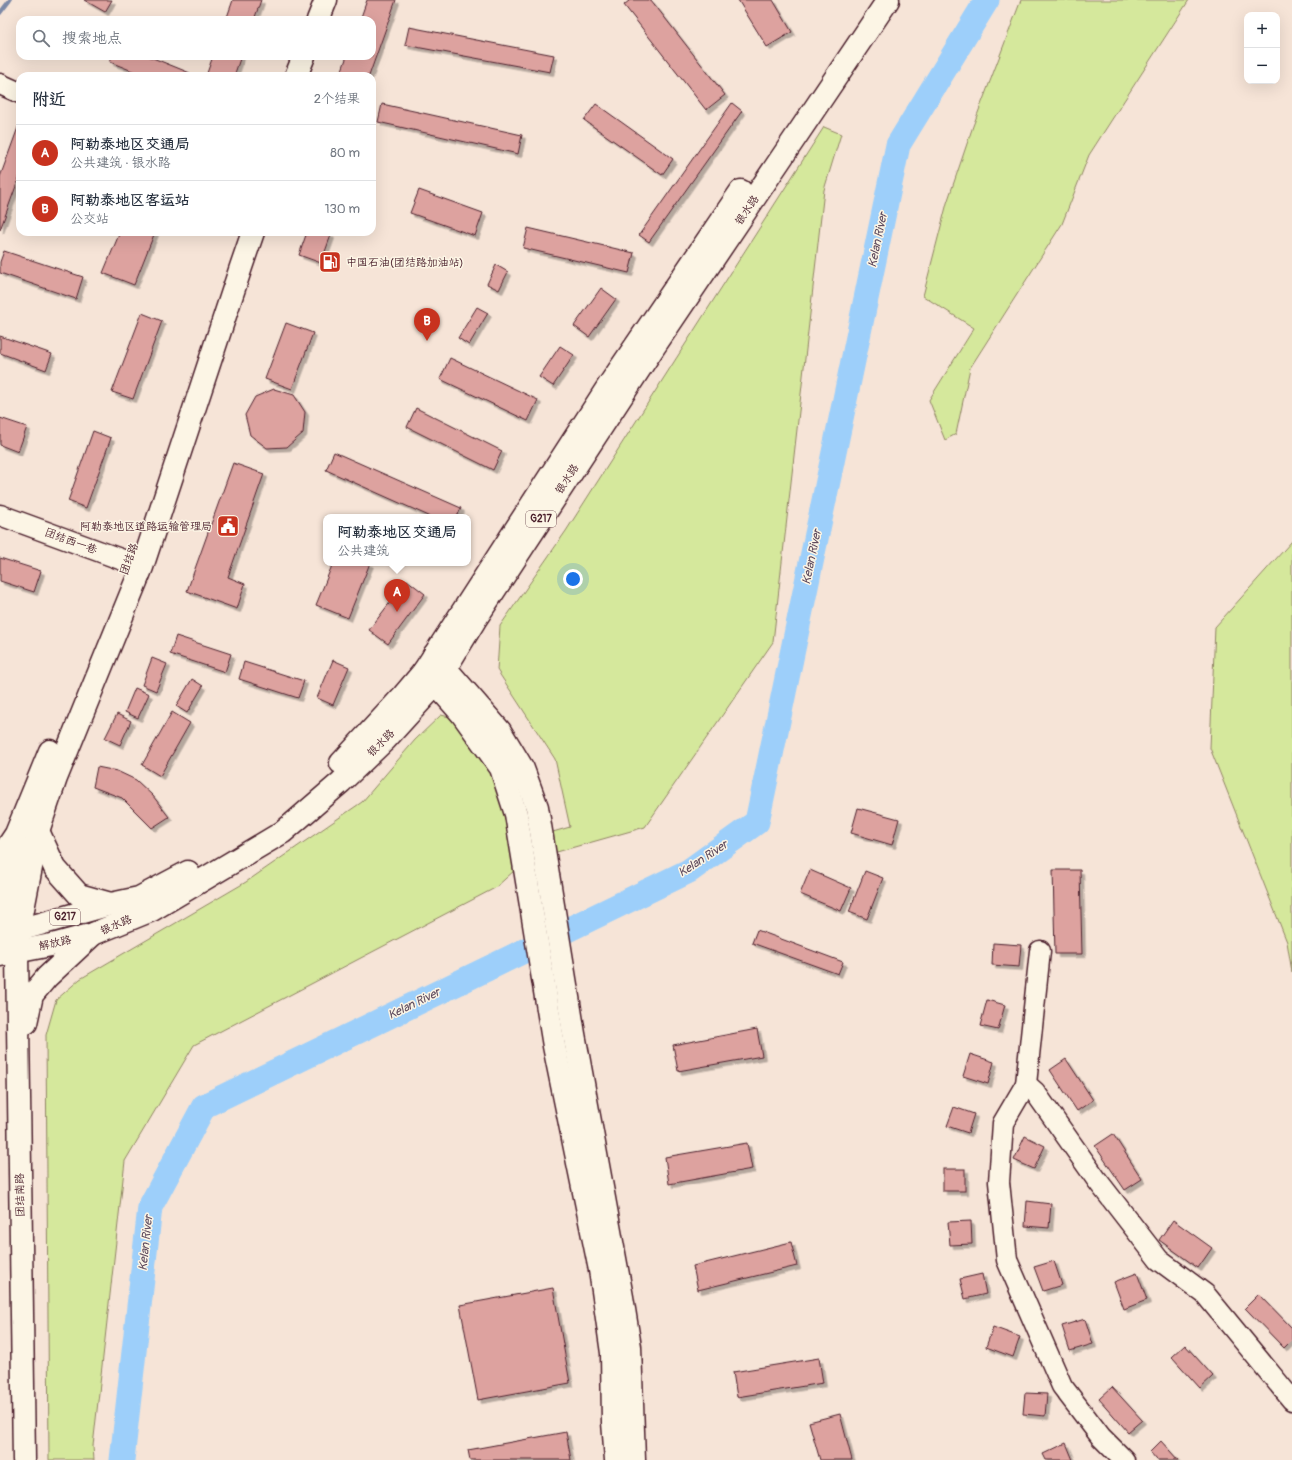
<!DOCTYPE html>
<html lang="zh">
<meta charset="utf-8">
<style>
:root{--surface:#fff;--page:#f6f6f7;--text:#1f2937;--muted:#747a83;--line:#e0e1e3;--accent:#c8321e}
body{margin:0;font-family:Pangolin,"LXGW WenKai TC",sans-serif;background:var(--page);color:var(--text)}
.controls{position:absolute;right:12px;top:12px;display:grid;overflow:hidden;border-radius:8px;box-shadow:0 4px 16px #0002}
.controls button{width:36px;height:36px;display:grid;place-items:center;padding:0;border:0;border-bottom:1px solid var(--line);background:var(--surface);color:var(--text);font:20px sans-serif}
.you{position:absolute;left:573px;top:579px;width:14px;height:14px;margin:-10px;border:3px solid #fff;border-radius:50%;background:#1a73e8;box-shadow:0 0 0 6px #1a73e833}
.badge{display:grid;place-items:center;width:26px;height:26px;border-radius:50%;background:var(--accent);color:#fff;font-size:13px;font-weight:700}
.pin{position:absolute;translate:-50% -33px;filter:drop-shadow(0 1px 2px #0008)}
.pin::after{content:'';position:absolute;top:21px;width:14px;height:12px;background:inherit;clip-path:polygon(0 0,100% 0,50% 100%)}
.popup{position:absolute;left:323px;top:514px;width:148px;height:52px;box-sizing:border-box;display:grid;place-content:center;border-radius:8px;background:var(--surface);filter:drop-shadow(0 1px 3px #0005);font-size:13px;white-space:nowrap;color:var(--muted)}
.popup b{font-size:15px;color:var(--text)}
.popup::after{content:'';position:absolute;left:50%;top:100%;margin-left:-8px;border:8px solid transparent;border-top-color:var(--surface)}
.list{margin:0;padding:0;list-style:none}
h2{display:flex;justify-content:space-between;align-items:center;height:52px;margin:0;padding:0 16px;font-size:17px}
h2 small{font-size:13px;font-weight:400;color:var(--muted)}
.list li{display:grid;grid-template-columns:26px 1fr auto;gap:12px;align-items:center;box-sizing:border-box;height:56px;padding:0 16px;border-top:1px solid var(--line)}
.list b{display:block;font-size:15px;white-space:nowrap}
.list p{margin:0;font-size:13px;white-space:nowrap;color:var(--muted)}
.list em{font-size:13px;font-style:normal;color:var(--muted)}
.icon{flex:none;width:22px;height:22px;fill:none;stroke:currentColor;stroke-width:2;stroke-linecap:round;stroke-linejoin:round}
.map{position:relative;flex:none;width:1292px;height:1460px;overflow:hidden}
.search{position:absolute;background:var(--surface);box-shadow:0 4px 16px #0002;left:16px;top:16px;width:360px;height:44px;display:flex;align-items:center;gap:10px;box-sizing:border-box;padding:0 14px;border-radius:12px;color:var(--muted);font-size:15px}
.panel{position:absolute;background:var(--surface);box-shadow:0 4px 16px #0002;left:16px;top:72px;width:360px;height:164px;border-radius:12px}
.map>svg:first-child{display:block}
</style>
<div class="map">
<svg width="1292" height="1460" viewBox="0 0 1292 1460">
<defs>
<filter id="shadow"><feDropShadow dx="3.5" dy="3.5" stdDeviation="0" flood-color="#0004"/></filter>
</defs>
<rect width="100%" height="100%" fill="#f6e4d7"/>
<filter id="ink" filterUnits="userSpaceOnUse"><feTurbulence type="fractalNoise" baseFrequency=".025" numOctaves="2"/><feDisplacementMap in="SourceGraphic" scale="8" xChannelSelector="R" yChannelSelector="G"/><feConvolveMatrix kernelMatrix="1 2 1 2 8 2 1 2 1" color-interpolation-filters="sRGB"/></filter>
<g filter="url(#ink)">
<!-- green -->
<g fill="#d5e89c" stroke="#908464">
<polygon points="1021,0 1189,0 1089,155 1062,224 970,368 956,434 945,440 929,400 974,328 923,296 947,203 973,126"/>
<polygon points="824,127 841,134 824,190 773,642 645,827 525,861 495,888 194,1045 125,1161 93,1446 94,1460 49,1460 46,1035 56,1000 80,979 246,882 362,802 415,740 441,715 454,718 495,776 515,843 570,827 555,759 497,670 500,626 566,531"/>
<polygon points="1292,541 1292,972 1287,942 1210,748 1215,627"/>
</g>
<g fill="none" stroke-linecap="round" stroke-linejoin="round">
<!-- stream -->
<polyline stroke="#7c89a7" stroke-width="4" points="0,13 10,0"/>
<!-- river -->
<polyline stroke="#9dcffa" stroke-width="25" points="122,1460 150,1207 204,1106 689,871 757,822 898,145 987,0"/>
</g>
<!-- building -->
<g fill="#dda29f" stroke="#4a1f2b" filter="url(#shadow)">
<polygon points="84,0 112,0 105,12"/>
<polygon points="233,0 261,0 254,20 226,20"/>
<polygon points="367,0 396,0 369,76 340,76 347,56 372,56 372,20 360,20"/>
<polygon points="630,0 651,0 725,95 706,110 624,5"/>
<polygon points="738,0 773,0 792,32 767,47"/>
<polygon points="409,27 554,55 550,72 405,45"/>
<polygon points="112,56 148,56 190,73 189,76 145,76 110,62"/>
<polygon points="213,56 241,56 234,76 206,76"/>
<polygon points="732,103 742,111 649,242 639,235"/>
<polygon points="382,104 522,135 518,154 378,122"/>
<polygon points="596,104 673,159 662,175 584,120"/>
<polygon points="20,122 20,175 0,230 0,177"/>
<polygon points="419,190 483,213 475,236 410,213"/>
<polygon points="528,228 634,253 629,273 523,248"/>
<polygon points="120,232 155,232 134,285 103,273"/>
<polygon points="307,232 321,232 331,235 321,263 299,255"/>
<polygon points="4,251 83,277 76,299 0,273 0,262"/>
<polygon points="496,265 508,272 499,290 487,284"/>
<polygon points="601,288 616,299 589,337 574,326"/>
<polygon points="477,307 488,313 469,345 458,338"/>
<polygon points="142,313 162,321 133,399 112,392"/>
<polygon points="286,323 313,333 292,389 265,379"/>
<polygon points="0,336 52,354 46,370 0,353"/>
<polygon points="560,346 574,355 553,386 539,377"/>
<polygon points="450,358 538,400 528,421 440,379"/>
<polygon points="274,389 294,395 305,412 303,433 287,447 267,448 250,435 245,415 255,397"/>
<polygon points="416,408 502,451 493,470 407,427"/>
<polygon points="0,418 27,427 18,452 0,445"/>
<polygon points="93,431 111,438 86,508 68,501"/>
<polygon points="334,452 461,508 457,517 431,517 326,470"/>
<polygon points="233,463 264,474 228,577 245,584 237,609 187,591"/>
<polygon points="0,558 41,571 34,592 0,581"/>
<polygon points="333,563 370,563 348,618 316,605"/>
<polygon points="407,580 425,594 388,644 369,630"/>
<polygon points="176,636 231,654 225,672 170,654"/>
<polygon points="152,658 167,664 156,691 142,685"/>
<polygon points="333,660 349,667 333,705 317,698"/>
<polygon points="244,662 304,681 298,698 239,679"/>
<polygon points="192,679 203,686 187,713 176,706"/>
<polygon points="135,688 149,694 138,718 125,712"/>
<polygon points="172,712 190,723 160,776 142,765"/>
<polygon points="117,714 131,721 120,745 105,738"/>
<polygon points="97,767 117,771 136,780 153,796 169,817 152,828 122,798 93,787"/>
<polygon points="858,808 899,819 892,845 851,833"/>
<polygon points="810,870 851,888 841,911 800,894"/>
<polygon points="1053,870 1080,870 1082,954 1055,954"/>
<polygon points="865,871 883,878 867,919 849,912"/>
<polygon points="757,930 843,962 838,974 752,943"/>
<polygon points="993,943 1021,945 1019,967 992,965"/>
<polygon points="987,1000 1005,1005 998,1030 980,1026"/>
<polygon points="757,1029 762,1056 678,1071 673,1045"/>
<polygon points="970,1054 994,1062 988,1084 963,1076"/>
<polygon points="1066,1059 1093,1100 1077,1111 1050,1070"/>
<polygon points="954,1107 974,1114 968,1133 947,1126"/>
<polygon points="1113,1134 1142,1179 1125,1190 1095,1146"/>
<polygon points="1025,1136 1045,1146 1034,1169 1014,1160"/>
<polygon points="747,1143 752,1169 669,1184 665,1157"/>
<rect x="943" y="1169" width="22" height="22"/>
<polygon points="1027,1201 1051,1204 1049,1228 1025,1226"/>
<polygon points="1173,1220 1212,1248 1198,1268 1159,1240"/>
<polygon points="971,1221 972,1244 950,1245 948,1222"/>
<polygon points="791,1242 797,1266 698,1290 693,1266"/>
<polygon points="1054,1261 1062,1285 1043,1291 1034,1267"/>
<polygon points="1137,1273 1147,1300 1124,1309 1114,1282"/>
<polygon points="982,1274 986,1294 965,1299 960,1279"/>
<polygon points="553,1288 570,1383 478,1400 460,1305"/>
<polygon points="1259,1294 1292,1328 1292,1340 1284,1348 1245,1308"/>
<polygon points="1085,1319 1093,1344 1070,1351 1062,1326"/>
<polygon points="993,1327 1020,1337 1013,1357 986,1347"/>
<polygon points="1185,1345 1213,1376 1200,1388 1172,1357"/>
<polygon points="819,1358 823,1383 737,1397 733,1372"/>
<polygon points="1112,1387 1142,1420 1128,1432 1099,1399"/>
<polygon points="1025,1393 1047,1394 1045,1416 1023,1414"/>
<polygon points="840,1414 852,1460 820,1460 809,1422"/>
<polygon points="566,1432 571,1460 470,1460 468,1450"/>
<polygon points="1161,1441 1178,1460 1157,1460 1150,1452"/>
<polygon points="1066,1443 1073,1460 1046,1460 1043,1454"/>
</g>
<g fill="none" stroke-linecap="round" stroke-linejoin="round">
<!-- minor casing -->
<g stroke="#4a1f2b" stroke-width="23">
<g id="minor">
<polyline points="0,84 20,93"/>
<polyline points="0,515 142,567"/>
<polyline points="1040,951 1026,1084 1035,1092 1097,1180 1159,1260 1205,1294 1292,1400"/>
<polyline points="1026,1084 1003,1123 999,1182 1007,1260 1062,1386 1101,1437 1124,1460"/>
</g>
</g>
<!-- major casing -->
<g stroke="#4a1f2b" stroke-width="25">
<g id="major">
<polyline points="318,20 326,0"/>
<polyline points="296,76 304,56"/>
<polyline points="434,655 500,731 523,769 537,807 574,1034 622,1297 630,1347 634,1460"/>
<polyline points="424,671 462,714 501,768 516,814 554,1046 600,1270 612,1353 613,1422 616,1460"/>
<polyline points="38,831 55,868 79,895 111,904"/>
<polyline points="0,858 16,834 50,751"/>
<polyline points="0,919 15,841"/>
<polyline points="19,930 38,831 56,778 142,567 241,267 253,232"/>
</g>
</g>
<!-- highway casing -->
<g stroke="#4a1f2b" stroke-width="25">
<g id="highway">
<polyline points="341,763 402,697 424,671 609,385 741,191"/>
<polyline points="0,934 19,930 111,904 139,898 188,872"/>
<polyline points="18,937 17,951 24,1460"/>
<polyline points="0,955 56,944 93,934 152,910 283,832 341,782 385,740 436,684 475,620 654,347 888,0"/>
<polyline points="26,1023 32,995 47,977 91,936"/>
</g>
</g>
<!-- minor -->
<use href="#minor" stroke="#fcf5e5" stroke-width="20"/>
<!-- major -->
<use href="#major" stroke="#fcf5e5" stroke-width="22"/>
<!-- highway -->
<use href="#highway" stroke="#fcf5e5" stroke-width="22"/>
</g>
</g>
<!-- icons -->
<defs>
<g id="fuel-square" transform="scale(1.15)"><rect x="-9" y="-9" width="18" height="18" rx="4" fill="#c8321e" stroke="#fcf5e5"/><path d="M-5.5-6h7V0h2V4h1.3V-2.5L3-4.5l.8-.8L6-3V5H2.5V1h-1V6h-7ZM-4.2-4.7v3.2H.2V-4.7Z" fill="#fff"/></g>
<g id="civic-square" transform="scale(1.15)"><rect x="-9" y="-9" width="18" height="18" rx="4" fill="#c8321e" stroke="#fcf5e5"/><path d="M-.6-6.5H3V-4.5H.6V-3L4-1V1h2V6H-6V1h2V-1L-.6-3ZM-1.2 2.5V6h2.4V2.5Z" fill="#fff"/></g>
</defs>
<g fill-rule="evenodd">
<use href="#fuel-square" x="330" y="262"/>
<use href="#civic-square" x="228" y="526"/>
</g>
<g text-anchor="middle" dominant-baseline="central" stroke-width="3" stroke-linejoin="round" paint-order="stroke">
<!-- shield labels -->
<g fill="#fcf5e5" stroke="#7f5f63" stroke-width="1">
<rect x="526" y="511" width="30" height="16" rx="3"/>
<rect x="50" y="909" width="30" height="16" rx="3"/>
</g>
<g font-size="10" font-weight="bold" fill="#4a1f2b">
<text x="541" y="519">G217</text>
<text x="65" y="917">G217</text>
</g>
<!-- street labels -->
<g font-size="11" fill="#4a1f2b" stroke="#fcf5e5">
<text transform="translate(747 210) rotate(-56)">银水路</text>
<text transform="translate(567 479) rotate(-57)">银水路</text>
<text transform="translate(71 541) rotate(20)">团结西一巷</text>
<text transform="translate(129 559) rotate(-70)">团结路</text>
<text transform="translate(381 743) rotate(-45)">银水路</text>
<text transform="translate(116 925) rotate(-23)">银水路</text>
<text transform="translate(55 943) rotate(-13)">解放路</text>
<text transform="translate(20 1195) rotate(-91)">团结南路</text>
</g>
<!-- poi labels -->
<g font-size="11" fill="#4a1f2b" stroke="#fcf5e5" text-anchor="start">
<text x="346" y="262">中国石油(团结路加油站)</text>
<text x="212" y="526" text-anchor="end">阿勒泰地区道路运输管理局</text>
</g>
<!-- water labels -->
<g font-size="12" font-style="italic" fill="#5f4b5f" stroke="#fcf5e5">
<text transform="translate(878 240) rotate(-78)">Kelan River</text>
<text transform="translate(812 557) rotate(-78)">Kelan River</text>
<text transform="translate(703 859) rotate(-33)">Kelan River</text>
<text transform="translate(414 1004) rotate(-26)">Kelan River</text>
<text transform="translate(146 1243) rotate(-84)">Kelan River</text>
</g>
</g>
</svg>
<div class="controls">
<button>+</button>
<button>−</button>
</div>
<div class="you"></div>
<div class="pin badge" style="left:397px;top:612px">A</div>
<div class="popup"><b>阿勒泰地区交通局</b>公共建筑</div>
<div class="pin badge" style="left:427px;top:341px">B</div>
<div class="search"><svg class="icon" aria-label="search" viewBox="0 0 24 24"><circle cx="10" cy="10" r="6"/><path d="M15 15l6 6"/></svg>搜索地点</div>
<section class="panel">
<h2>附近<small>2个结果</small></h2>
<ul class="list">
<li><span class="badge">A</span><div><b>阿勒泰地区交通局</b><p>公共建筑 · 银水路</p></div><em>80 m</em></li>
<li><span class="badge">B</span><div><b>阿勒泰地区客运站</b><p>公交站</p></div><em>130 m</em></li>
</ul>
</section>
</div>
